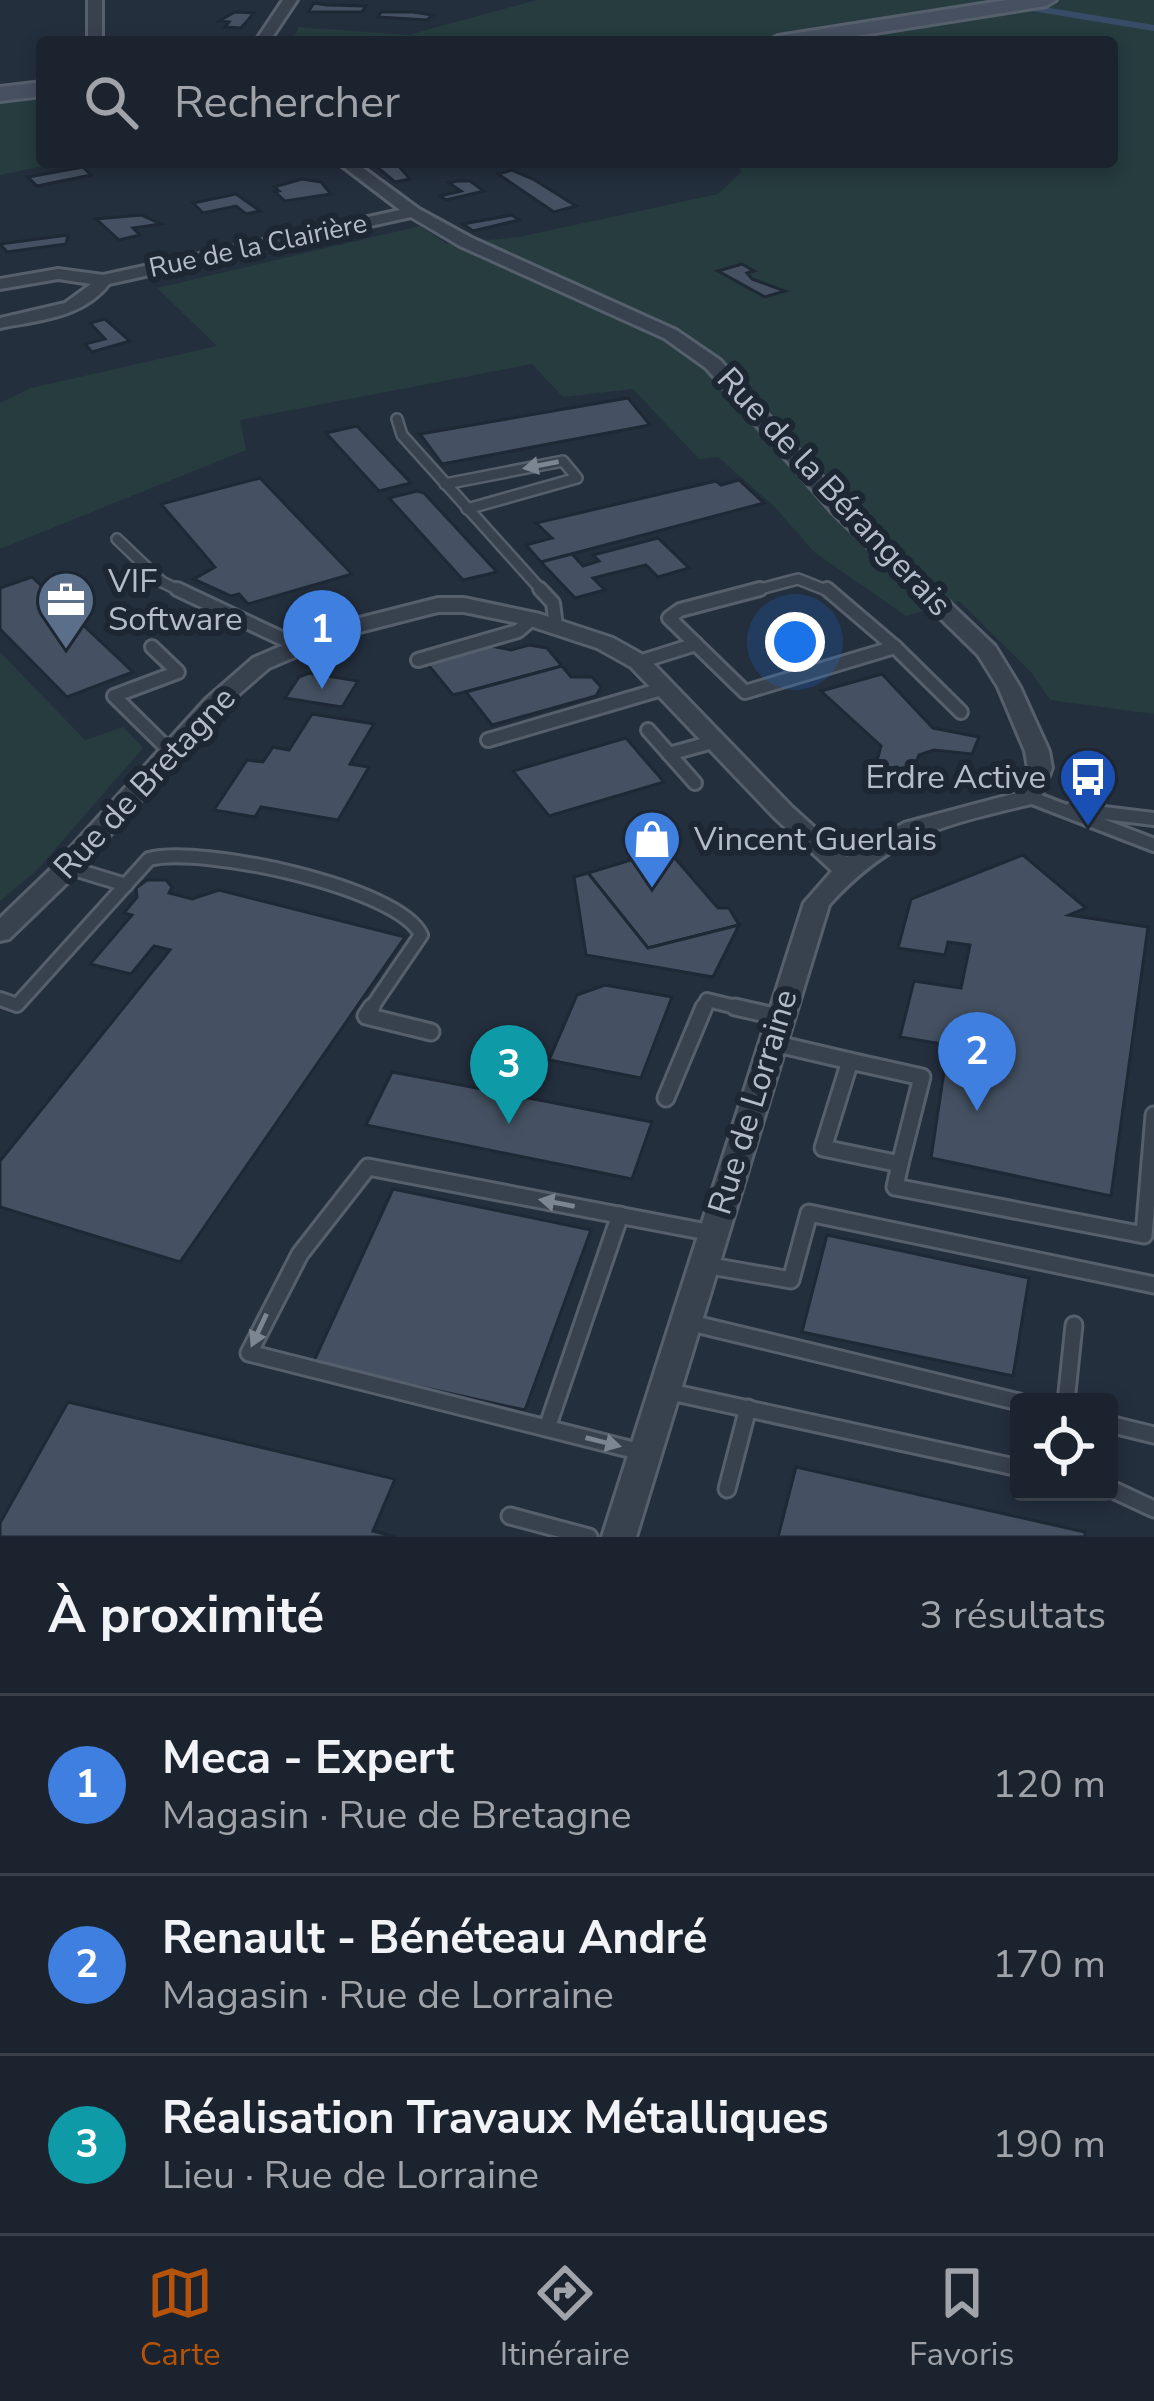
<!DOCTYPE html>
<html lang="fr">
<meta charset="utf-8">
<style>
:root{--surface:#1b232e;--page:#282f3a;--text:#f1f3f6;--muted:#a0a4aa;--line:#39404a;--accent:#b45309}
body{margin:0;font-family:"Nunito Sans",sans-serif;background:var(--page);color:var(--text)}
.controls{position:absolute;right:36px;bottom:36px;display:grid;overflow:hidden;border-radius:12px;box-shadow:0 6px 18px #0003}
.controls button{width:108px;height:108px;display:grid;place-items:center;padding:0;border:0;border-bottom:3px solid var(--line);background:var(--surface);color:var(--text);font:60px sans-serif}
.you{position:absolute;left:795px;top:642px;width:42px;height:42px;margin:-30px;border:9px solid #fff;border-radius:50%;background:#1a73e8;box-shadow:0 0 0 18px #1a73e833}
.badge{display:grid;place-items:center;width:78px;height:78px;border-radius:50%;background:var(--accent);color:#fff;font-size:39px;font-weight:700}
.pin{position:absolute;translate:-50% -99px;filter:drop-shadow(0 3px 6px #0008)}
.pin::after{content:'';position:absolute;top:63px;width:42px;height:36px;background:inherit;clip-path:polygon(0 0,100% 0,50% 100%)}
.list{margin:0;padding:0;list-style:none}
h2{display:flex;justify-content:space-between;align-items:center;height:156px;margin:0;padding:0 48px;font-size:51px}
h2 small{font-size:39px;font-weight:400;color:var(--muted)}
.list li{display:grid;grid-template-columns:78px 1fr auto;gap:36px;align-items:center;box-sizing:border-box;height:180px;padding:0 48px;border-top:3px solid var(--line)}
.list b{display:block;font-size:45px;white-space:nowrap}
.list p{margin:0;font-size:39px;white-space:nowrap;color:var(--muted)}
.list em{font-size:39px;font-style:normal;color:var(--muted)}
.icon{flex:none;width:66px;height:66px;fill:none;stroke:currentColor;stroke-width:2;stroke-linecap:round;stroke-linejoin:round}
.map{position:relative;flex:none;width:1154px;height:1537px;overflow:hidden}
.search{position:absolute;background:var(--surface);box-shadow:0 6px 18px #0003;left:36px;right:36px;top:36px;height:132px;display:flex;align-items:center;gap:30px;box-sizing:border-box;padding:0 42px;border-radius:12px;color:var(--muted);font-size:45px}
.sheet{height:696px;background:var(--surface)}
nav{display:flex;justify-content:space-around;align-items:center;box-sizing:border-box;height:168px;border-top:3px solid var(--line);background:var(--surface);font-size:33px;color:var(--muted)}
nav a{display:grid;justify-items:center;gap:6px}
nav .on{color:var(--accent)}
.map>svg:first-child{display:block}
</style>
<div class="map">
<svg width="1154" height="1537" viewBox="0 0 1154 1537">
<rect width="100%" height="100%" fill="#242f3e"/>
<!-- green -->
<g fill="#263c3f">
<polygon points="537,0 1154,0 1154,714 1050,700 1031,672 959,601 906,616 814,552 775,507 718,457 699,459 633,389 563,397 532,364 240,420 246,450 0,549 0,403 31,388 217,346 157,288 420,226 447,244 519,237 718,194 742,171 732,162 1112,162 1112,42 291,42 299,27 408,35"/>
<polygon points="42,92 42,162 63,162 0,175 0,93"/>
<polygon points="0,652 85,740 123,727 143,748 36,871 0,901"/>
</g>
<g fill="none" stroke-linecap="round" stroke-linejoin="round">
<!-- stream -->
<polyline stroke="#394c67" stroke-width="6" points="1026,7 1154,28"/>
</g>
<!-- building -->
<g fill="#455162" stroke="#1f2835" stroke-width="3">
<polygon points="314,3 327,5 366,6 362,12 308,12"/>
<polygon points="235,12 254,13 241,28 225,27 229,22 219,21"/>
<polygon points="381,12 413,12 433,15 427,20 378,17"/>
<polygon points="371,162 395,162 410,179 395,182"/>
<polygon points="83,167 91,175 37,186 28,177"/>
<polygon points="512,170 533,179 576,206 554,212 498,174"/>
<polygon points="302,179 321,182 331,194 285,201 275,192 279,191 274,187"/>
<polygon points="457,181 470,181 484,191 446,200 440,196 461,191 449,183"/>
<polygon points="236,194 260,211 246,214 236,206 203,213 193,203"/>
<polygon points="141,215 161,224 133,228 140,235 119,240 96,219"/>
<polygon points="512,215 519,220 473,231 463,224"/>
<polygon points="68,235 66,244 7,252 0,244"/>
<polygon points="742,264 754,271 747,273 752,279 785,291 765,297 718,271"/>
<polygon points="105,319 130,341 92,352 85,344 105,339 90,323"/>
<polygon points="628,398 650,425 442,464 420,434"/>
<polygon points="357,426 411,483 379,491 326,433"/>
<polygon points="260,478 352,574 248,604 239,594 231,596 194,579 215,567 161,504"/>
<polygon points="739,480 764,503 541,562 526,545 552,538 536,523 716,481 721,485"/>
<polygon points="417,491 424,493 497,572 463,580 389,498"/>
<polygon points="658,538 689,568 658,577 646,565 593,578 605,590 575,598 541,562 572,554 583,566 599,561 593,555"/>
<polygon points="32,577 133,672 67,697 0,629 0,588"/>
<polygon points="486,645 511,650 529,645 547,648 562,666 453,695 425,661"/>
<polygon points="562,666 571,677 592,677 601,687 596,696 492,725 466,692"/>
<polygon points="309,673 358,681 342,707 285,698 299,677"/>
<polygon points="882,674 933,728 979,737 972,754 934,750 919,755 910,776 874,772 881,746 821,691"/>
<polygon points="312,714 374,724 350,764 369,767 338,820 261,807 255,817 214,810 247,760 263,762 273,747 289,750"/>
<polygon points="626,738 664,782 549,816 513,771"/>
<polygon points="667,849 718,908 729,908 739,925 648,948 588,873"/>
<polygon points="1023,855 1086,908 1069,915 1148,927 1111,1196 931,1158 948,1045 900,1037 914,981 961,988 970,945 948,942 945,955 898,948 911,899"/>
<polygon points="588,873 648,948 739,925 713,977 586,955 574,877"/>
<polygon points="147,880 166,880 172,887 169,893 192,899 219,890 405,937 180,1262 0,1207 0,1161 170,950 154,946 131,974 90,964 132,915 124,913 137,897 136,888"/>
<polygon points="605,985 672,997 641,1078 549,1060 577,995"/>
<polygon points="392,1072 456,1084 652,1122 632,1179 366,1125"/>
<polygon points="393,1189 591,1230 525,1410 313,1363"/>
<polygon points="827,1235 1029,1278 1013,1376 802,1332"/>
<polygon points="68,1402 395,1479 373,1531 396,1537 0,1537 0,1523"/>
<polygon points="796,1467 1085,1532 1085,1537 778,1537"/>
</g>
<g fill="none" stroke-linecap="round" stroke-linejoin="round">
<!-- lane-far2 casing -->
<g stroke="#565f6c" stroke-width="14">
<g id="lane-far2">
<polyline points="397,419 402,435 543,592"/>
<polyline points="445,484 563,461 577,478 467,509"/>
<polyline points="117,539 162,582 183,592"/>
<polyline points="749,592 798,579 831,592"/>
</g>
</g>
<!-- lane-far1 casing -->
<g stroke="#565f6c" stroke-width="18">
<g id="lane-far1">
<polyline points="177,589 298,646"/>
<polyline points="540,589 553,603 556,626"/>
<polyline points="760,589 680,610 669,618 745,692 895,647"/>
<polyline points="827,589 895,647"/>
<polyline points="152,647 178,672 114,696 171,752"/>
<polyline points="895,647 961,712"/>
<polyline points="418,660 518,631 532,619"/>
<polyline points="639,662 696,644"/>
<polyline points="648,730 695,783"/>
<polyline points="488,740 665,688"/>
<polyline points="669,754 716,741"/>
<polyline points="1030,797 1154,845"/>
<polyline points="1071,809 1154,819"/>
<polyline points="67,867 126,885"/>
<path d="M0 999 17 1005 149 859C199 845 399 887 421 935L370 1010"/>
<polyline points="703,1010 707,1000 748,1010"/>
</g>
</g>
<!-- lane casing -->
<g stroke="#565f6c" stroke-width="21">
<g id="lane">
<polyline points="372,1007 366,1016 431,1032"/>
<polyline points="735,1007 779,1017"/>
<polyline points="773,1043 850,1061"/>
<polygon points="850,1061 922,1077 900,1164 823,1148"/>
<polyline points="666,1098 704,1007"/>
<polyline points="900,1164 895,1187 1144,1235 1154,1115"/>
<polyline points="705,1265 791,1280 809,1213 1154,1285"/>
<polyline points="687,1322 1019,1402"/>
<polyline points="666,1391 1019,1468"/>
<polyline points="1066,1402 1074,1325"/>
<polyline points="1109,1424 1154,1435"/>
<polyline points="547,1428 620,1215"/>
<polyline points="645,1453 249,1353 300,1254 368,1167 712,1233"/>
<polyline points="1109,1488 1154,1509"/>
<polyline points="727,1489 748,1408"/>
<polyline points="510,1516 589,1537"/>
</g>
</g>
<!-- street casing -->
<g stroke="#565f6c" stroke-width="6">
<g id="street">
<rect x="88" y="0" width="14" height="42"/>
<polygon points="283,0 297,0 269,42 255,42"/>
<path d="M337 162H355L419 209 472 238 676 330 720 360 846 504 995 646 1020 687 1049 751 1052 768 1039 802C947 825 895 832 829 905L636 1537H602L804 903 832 871 774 817 631 667 597 648 527 625 464 612H438L344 636 269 668 222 709 70 880 9 939 0 941V918L52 868 206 699 253 658 328 626 438 598H464L540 614 613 638 647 657 792 807 847 857 904 823 1020 792 1028 768 1025 751 998 687 978 655 832 512 706 368 664 338 460 246 411 217 109 284C83 318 39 320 0 328V318L65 303 91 284 58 279 0 289V279L58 269 103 275 400 210Z"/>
</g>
</g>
<!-- secondary casing -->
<g stroke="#565f6c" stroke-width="6">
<g id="secondary">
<polygon points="1007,0 1056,0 1046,6 818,42 767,42 778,36"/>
<polygon points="42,82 42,96 0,101 0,87"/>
</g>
</g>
<!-- lane-far2 -->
<use href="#lane-far2" stroke="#38414e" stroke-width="9"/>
<!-- lane-far1 -->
<use href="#lane-far1" stroke="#38414e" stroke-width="12"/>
<!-- lane -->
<use href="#lane" stroke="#38414e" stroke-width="15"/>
<!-- street -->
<use href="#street" fill="#38414e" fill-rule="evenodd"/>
<!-- secondary -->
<use href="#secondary" fill="#465061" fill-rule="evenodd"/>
</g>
<!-- one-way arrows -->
<defs><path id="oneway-solid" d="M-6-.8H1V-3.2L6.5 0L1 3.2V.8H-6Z" transform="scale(3)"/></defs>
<g fill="#7c8592">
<use href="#oneway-solid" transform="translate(541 465) rotate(169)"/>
<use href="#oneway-solid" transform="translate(557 1203) rotate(-169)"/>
<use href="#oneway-solid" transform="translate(259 1330) rotate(115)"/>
<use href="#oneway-solid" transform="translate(603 1442) rotate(14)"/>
</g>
<!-- icons -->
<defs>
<g id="office-pin" transform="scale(3)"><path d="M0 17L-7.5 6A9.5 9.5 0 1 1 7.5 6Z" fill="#5c6f8a" stroke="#1d2633"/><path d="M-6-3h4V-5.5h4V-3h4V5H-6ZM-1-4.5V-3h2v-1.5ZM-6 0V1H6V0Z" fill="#fff"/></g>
<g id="bus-pin" transform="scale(3)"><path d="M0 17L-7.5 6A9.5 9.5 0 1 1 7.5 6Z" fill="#1a4fb4" stroke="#1d2633"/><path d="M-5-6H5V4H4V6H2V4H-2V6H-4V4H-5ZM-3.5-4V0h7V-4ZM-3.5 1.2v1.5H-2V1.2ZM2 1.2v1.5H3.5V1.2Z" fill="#fff"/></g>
<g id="shop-pin" transform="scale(3)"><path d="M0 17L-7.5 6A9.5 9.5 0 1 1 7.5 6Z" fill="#3f7fe0" stroke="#1d2633"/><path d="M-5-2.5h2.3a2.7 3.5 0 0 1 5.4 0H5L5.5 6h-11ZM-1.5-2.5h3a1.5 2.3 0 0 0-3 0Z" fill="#fff"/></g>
</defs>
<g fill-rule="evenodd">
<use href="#office-pin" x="66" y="600"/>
<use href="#bus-pin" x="1088" y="777"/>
<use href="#shop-pin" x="652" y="839"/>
</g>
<g text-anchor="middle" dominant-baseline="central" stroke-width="12" stroke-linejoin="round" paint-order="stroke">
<!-- far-street labels -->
<g font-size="27" fill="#b4bcc9" stroke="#1d2633">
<text transform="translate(258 246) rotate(-12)">Rue de la Clairière</text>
</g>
<!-- street labels -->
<g font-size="33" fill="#b4bcc9" stroke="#1d2633">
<text transform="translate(834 492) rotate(47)">Rue de la Bérangerais</text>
<text transform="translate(145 783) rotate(-47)">Rue de Bretagne</text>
<text transform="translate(753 1102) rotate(-73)">Rue de Lorraine</text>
</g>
<!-- poi labels -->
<g font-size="33" fill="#b4bcc9" stroke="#1d2633" text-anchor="start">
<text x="108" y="581">VIF<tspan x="108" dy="38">Software</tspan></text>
<text x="1046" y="777" text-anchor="end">Erdre Active</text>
<text x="694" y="839">Vincent Guerlais</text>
</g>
</g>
</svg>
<div class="controls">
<button><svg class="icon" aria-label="locate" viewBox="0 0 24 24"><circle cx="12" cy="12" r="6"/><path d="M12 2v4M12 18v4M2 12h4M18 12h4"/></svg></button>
</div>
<div class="you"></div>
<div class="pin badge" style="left:322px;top:689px;background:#3f7fe0">1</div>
<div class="pin badge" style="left:977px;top:1111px;background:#3f7fe0">2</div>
<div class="pin badge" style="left:509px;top:1124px;background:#0f9aa8">3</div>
<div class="search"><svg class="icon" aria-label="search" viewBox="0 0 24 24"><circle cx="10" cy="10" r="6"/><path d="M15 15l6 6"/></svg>Rechercher</div>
</div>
<section class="sheet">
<h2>À proximité<small>3 résultats</small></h2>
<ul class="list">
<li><span class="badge" style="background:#3f7fe0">1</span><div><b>Meca - Expert</b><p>Magasin · Rue de Bretagne</p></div><em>120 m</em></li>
<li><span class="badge" style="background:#3f7fe0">2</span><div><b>Renault - Bénéteau André</b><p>Magasin · Rue de Lorraine</p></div><em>170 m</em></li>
<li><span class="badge" style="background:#0f9aa8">3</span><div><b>Réalisation Travaux Métalliques</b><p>Lieu · Rue de Lorraine</p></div><em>190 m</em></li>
</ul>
</section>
<nav>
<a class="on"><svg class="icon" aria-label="map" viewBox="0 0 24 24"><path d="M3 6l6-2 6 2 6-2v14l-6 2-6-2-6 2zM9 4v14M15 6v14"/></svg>Carte</a>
<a><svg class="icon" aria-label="directions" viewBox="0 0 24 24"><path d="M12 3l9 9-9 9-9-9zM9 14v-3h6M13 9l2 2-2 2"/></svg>Itinéraire</a>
<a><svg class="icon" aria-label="saved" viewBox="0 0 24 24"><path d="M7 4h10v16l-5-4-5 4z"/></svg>Favoris</a>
</nav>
